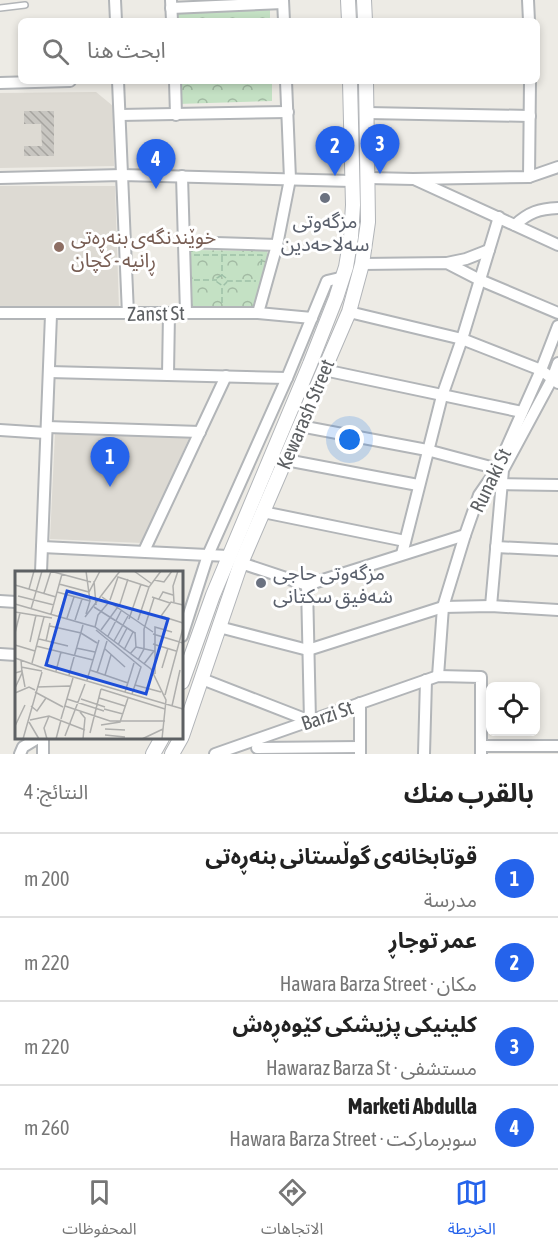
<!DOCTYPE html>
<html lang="ar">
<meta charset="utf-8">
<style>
:root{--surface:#fff;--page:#f6f6f6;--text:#222;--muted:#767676;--line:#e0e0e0;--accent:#2563eb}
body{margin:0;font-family:"Asap Condensed","Noto Sans Arabic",sans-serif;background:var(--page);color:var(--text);direction:rtl}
.controls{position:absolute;right:18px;bottom:18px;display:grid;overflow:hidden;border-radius:9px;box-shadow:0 3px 9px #0003}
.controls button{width:54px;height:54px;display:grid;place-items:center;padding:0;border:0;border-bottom:2px solid var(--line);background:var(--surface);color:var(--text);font:30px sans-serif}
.you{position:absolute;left:350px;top:440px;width:21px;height:21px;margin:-15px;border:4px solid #fff;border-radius:50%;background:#1a73e8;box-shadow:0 0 0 9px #1a73e833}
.badge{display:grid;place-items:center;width:39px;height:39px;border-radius:50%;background:var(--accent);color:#fff;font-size:20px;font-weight:700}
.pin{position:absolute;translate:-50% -50px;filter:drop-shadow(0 2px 3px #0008)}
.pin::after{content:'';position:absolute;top:32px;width:21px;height:18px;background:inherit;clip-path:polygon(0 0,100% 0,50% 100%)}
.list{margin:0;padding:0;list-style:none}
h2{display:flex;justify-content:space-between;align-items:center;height:78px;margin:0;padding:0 24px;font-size:26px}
h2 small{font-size:20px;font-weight:400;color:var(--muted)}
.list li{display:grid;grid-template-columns:39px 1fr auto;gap:18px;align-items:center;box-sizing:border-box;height:84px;padding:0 24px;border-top:2px solid var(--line)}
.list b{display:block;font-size:22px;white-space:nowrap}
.list p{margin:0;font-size:20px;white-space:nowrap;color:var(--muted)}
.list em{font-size:20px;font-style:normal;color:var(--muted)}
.icon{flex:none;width:33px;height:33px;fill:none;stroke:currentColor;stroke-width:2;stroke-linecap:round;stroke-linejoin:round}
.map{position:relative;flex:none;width:558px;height:754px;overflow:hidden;direction:ltr}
.search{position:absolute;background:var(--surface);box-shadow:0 3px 9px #0003;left:18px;right:18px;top:18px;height:66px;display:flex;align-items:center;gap:15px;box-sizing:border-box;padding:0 21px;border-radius:9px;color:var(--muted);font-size:22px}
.sheet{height:414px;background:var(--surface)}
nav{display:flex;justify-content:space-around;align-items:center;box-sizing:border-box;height:84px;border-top:2px solid var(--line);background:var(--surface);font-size:16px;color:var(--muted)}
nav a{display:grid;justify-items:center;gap:3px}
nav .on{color:var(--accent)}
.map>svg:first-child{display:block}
</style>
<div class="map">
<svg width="558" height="754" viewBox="0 0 558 754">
<defs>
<pattern id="park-crowns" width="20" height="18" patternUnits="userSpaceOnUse" patternTransform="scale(1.5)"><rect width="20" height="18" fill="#c4e1c4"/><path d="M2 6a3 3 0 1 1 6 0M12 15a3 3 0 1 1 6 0" fill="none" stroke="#a2baa3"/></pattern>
<pattern id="building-back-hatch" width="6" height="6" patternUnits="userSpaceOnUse" patternTransform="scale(1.5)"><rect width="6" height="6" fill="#c8c6c1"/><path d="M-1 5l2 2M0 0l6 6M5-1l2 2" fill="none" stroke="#a6a4a0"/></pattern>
</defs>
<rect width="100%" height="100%" fill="#edebe5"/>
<!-- education -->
<g fill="#dddad3">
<polygon points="96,92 113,106 114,166 0,168 0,93"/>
<polygon points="0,186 115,186 119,309 0,308"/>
<polygon points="55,433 190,436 142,543 50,539"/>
</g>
<!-- park -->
<g fill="url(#park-crowns)">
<polygon points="270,7 270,21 176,21 175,9"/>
<polygon points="177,81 272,81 272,101 178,104"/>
<polygon points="189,250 267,251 268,256 255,308 190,309"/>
</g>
<!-- building -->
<polygon fill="url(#building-back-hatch)" points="24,111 54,111 54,156 24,156 24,146 42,146 41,124 24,124"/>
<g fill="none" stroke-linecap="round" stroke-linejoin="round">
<!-- lane casing -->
<g stroke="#b2b5b8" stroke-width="8">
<polyline id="lane" points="0,8 25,5"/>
</g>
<!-- street casing -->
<g stroke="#b2b5b8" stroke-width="14">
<g id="street">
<polyline points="115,0 116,21"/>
<polyline points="171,0 172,21"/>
<polyline points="283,0 284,21"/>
<polyline points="528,0 529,21"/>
<polyline points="171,8 283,3"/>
<polyline points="118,81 128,314"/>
<polyline points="175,81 176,115"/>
<polyline points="0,83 70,81"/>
<polyline points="367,113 530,116"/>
<polyline points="120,115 288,112"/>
<polyline points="182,176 186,313"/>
<polyline points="529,177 530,81"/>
<polyline points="0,178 122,175 352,181"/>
<polyline points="369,178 413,179 529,177 558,167"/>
<polyline points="416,180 558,245"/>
<path d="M515 225C529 212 539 209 558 208"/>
<polyline points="183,242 277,245"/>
<polyline points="447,263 466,259 489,250"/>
<polyline points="362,264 447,263 480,280 558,313"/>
<polyline points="349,312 462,339 541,370 558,383"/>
<polyline points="0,313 258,313 312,318"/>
<polyline points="258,313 277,245 290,179 286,81"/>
<polyline points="324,370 522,412"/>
<polyline points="49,372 287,378"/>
<polyline points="168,375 169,313"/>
<polyline points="300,426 427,450 502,470"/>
<polyline points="47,427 200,432"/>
<polyline points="0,430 46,433"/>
<polyline points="286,460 418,485"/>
<polyline points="496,484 558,485"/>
<polyline points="263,512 405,541"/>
<polyline points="42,547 228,556"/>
<polyline points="496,547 558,550"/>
<polyline points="144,551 226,376"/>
<polyline points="402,554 442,396 462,339 499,217"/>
<polyline points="241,563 307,585 465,535"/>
<polyline points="41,572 51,315"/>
<polyline points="0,601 16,602"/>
<polyline points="491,606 503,470 552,379 558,363"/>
<polyline points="219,627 308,650 443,607 491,606 558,610"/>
<polyline points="182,636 208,555 287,378 327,281 344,277"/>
<polyline points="0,654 16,655"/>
<polyline points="438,676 443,607 465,535 479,495 497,469 541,370 558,326"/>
<polyline points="202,679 310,721 307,585"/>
<polyline points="43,738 43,754"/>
<polyline points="481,746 558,746"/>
<polyline points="257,748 360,747"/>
<polyline points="20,754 23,747 38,738"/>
<polyline points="215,754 438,676 481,677 481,754"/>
<polyline points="360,754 360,703"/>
<polyline points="424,754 426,680"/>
</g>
</g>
<!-- secondary casing -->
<g stroke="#b1b4b8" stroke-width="16">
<g id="secondary">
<polyline points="348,0 349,21"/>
<polyline points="364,0 365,21"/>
<polyline points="182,682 213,595 310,364 336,298 346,267 351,237 353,205 350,81"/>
<polyline points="182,736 241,563 349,312 362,264 368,222 366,81"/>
<polyline points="153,754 162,738"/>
<polyline points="172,754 181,738"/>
</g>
</g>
<!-- path -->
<g stroke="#9dc0a7" stroke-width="1.5" stroke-dasharray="6 3" stroke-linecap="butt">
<polyline points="194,255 262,255 261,266"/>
<polyline points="222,256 222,275 226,278 227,281 256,281"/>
<polyline points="222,275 217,278 217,282 223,286 227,282"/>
<polyline points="194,280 217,280"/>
<polyline points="222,303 222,287"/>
</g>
<!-- lane -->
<use href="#lane" stroke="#fff" stroke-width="5"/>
<!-- street -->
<use href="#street" stroke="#fff" stroke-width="10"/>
<!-- secondary -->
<use href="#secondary" stroke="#fff" stroke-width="14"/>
</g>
<!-- markers -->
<g fill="#6b7280" stroke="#fff" stroke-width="2">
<circle cx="325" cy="198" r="6"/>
<circle cx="261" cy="583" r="6"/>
</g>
<circle fill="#8d6e63" stroke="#fff" stroke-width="2" cx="59" cy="247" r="6"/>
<g text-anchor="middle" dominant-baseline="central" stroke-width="6" stroke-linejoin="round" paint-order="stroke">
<!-- worship labels -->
<g font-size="20" fill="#5b616d" stroke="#fff">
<text x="325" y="220">مزگەوتی<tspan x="325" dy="23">سەلاحەدین</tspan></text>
<text x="273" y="572" text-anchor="start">مزگەوتی حاجی<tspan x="273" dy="23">شەفیق سکتانی</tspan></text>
</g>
<!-- education labels -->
<g font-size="20" fill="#785e54" stroke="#fff" text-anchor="start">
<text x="71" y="236">خوێندنگەی بنەڕەتی<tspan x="71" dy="23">ڕانیە - کچان</tspan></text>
</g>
<!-- street labels -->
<g font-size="20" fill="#5d6063" stroke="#fff">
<text transform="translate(156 313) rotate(-1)">Zanst St</text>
<text transform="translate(305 414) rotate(-67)">Kewarash Street</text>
<text transform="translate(490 480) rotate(-64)">Runaki St</text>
<text transform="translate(327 715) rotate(-19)">Barzi St</text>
</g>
</g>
<!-- overview -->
<g transform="translate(15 571)">
<rect width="168" height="168" fill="#edebe5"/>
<path fill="none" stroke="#afafad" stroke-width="1.5" d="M35 0 76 11M119 0 137 13M139 9 149 11 157 0M79 10 81 34M44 13 74 21 85 0M0 14 41 26M14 18 19 0M42 21 75 30M29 22 36 0M3 25 39 34M87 26 138 61M137 26 155 32M144 28 148 21 158 24M95 29 103 6 134 16M159 31 158 15 163 0M0 33 80 56 136 98 151 129 147 168M168 34 156 31 146 45 168 52M79 36 120 62M16 38 27 0M0 41 37 47M36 43 47 3M71 43 75 30 71 0M44 45 51 23M70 46 105 0M52 47 59 26M114 48 126 13M60 49 67 28M123 49 134 16 146 0M35 55 66 62 82 72M80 56 83 44 94 31M81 59 126 96 117 123M86 59 105 33 113 8M0 62 5 42M138 63 168 72M93 65 106 40M24 68 53 75M31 70 35 52M99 70 113 45M15 71 21 44M138 73 161 80M0 74 20 80M103 74 112 57M21 75 78 89M121 76 139 80 129 93M61 77 80 81M90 78 110 96M109 79 118 61M115 83 121 76 120 61M0 87 31 98M123 89 129 78V58L139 27M17 92 29 46M6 96 27 100M147 97 153 77M31 98 168 138M75 99 113 112M41 100 46 81M0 102 7 100 10 116M82 102 92 70M140 103V56L157 61M54 104 68 54M90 104 96 84M72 109 84 69M120 114 146 121M22 116 55 115M0 117 7 102 6 89M86 118 150 138M20 121 48 136M110 121 119 92M0 122 14 116 20 119M150 124 168 57M84 127 110 135M52 128 89 140M66 128 90 136M16 135 22 140 31 127M50 135 95 150H150M157 135 165 99M89 138 108 143M65 141 70 147 68 168M46 148 58 107M15 149 34 145 70 159M14 151 24 168M86 154 105 151 113 127M0 155 10 134M90 158 110 159M75 162 86 118M90 164 110 166M50 165 70 113M8 168 27 101M32 168 29 157 34 145M41 168 46 149M127 168 148 158"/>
<path fill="#1d4ed8" fill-opacity="0.15" stroke="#1d4ed8" stroke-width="3" d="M52 20 153 48 131 123 31 94Z"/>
<rect width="168" height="168" fill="none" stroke="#5d6063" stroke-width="3"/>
</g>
</svg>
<div class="controls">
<button><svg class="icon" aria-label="locate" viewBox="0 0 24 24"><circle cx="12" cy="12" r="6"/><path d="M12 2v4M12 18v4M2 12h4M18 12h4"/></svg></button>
</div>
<div class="you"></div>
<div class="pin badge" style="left:110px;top:487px">1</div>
<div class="pin badge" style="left:335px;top:176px">2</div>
<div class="pin badge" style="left:380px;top:174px">3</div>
<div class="pin badge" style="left:156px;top:189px">4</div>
<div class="search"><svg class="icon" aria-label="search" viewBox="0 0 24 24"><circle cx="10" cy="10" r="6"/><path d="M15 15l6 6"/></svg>ابحث هنا</div>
</div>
<section class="sheet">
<h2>بالقرب منك<small>النتائج: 4</small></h2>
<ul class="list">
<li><span class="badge">1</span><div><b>قوتابخانه‌ی گوڵستانی بنه‌ڕه‌تی</b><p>مدرسة</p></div><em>200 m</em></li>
<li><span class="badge">2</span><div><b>عمر توجاڕ</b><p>مكان · Hawara Barza Street</p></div><em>220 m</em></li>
<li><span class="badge">3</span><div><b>كلینیكی پزیشكی كێوەڕەش</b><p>مستشفى · Hawaraz Barza St</p></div><em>220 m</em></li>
<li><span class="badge">4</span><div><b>Marketi Abdulla</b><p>سوبرماركت · Hawara Barza Street</p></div><em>260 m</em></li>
</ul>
</section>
<nav>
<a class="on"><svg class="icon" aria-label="map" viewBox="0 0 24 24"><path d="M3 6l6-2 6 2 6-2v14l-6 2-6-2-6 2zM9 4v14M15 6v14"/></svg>الخريطة</a>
<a><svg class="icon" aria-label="directions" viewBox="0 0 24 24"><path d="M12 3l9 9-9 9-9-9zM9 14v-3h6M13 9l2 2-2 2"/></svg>الاتجاهات</a>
<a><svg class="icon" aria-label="saved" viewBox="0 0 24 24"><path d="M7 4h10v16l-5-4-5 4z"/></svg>المحفوظات</a>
</nav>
